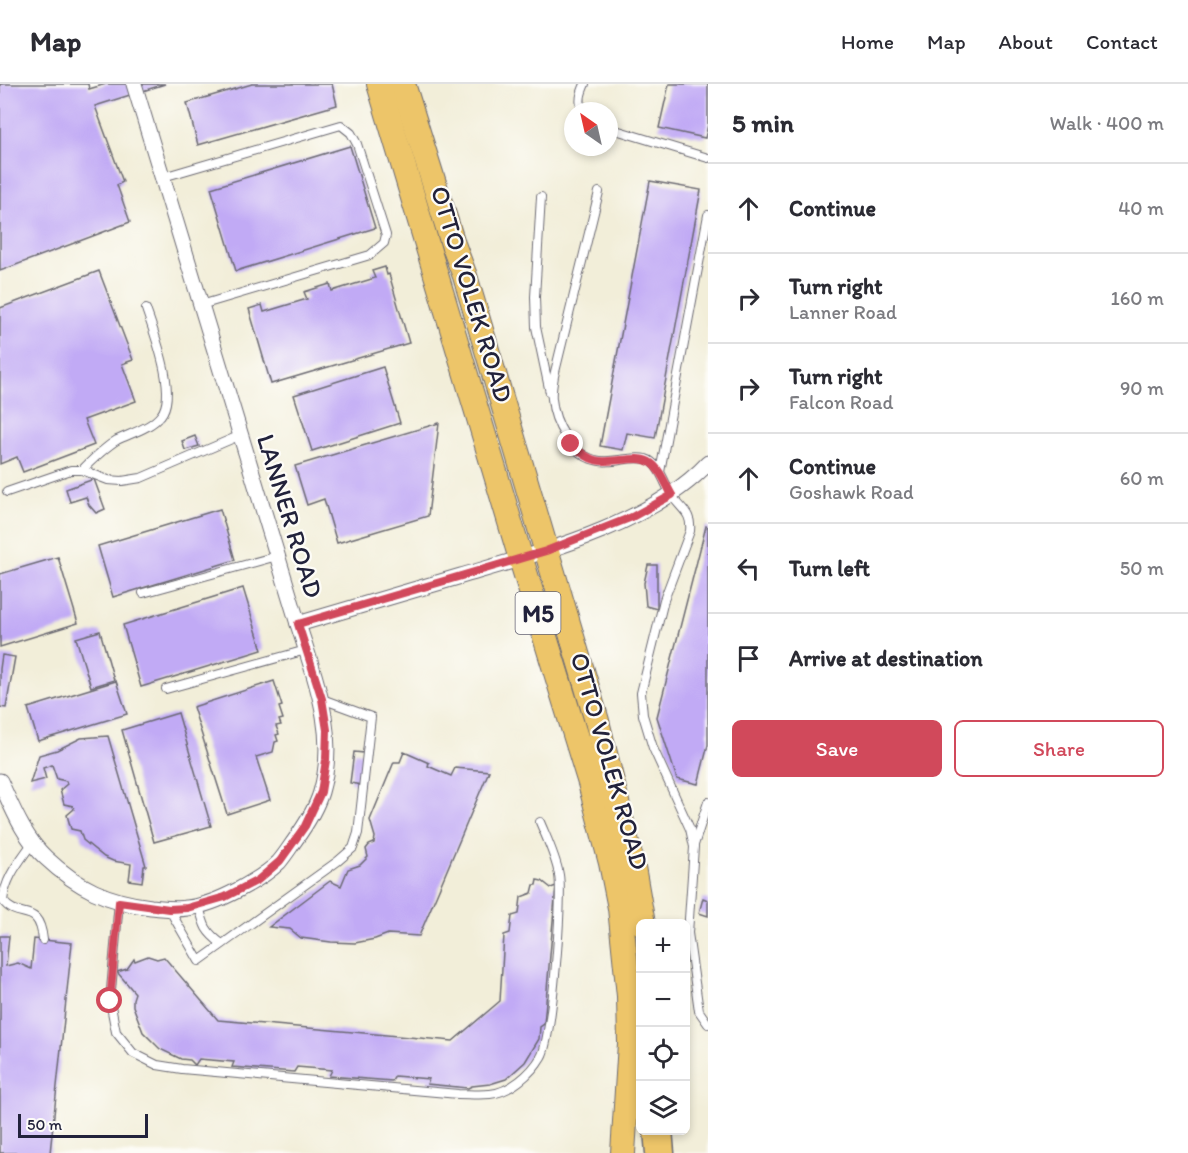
<!DOCTYPE html>
<meta charset="utf-8">
<style>
:root{--surface:#fff;--page:#f2f2f3;--text:#2b2b33;--muted:#7c7c81;--line:#e1e1e2;--accent:#d1495b}
body{margin:0;font-family:Itim,sans-serif;background:var(--page);color:var(--text)}
.controls{position:absolute;right:18px;bottom:18px;display:grid;overflow:hidden;border-radius:9px;box-shadow:0 3px 9px #0003}
.controls button{width:54px;height:54px;display:grid;place-items:center;padding:0;border:0;border-bottom:2px solid var(--line);background:var(--surface);color:var(--text);font:30px sans-serif}
.compass{position:absolute;left:564px;top:18px;width:54px;height:54px;border-radius:50%;background:var(--surface);box-shadow:0 3px 9px #0003;rotate:326deg}
.scale{position:absolute;left:18px;bottom:15px;width:130px;box-sizing:border-box;padding-left:6px;border:3px solid #22223b;border-top:0;font-size:16px;line-height:21px;white-space:nowrap;color:#22223b;-webkit-text-stroke:4px #fdfcf7;paint-order:stroke}
.stop{position:absolute;width:18px;height:18px;margin:-14px;border:4px solid #d1495b;border-radius:50%;background:#fff}
.stop.end{background:#d1495b;border-color:#fff;box-shadow:0 2px 6px #0008}
.list{margin:0;padding:0;list-style:none}
h2{display:flex;justify-content:space-between;align-items:center;height:78px;margin:0;padding:0 24px;font-size:26px}
h2 small{font-size:20px;font-weight:400;color:var(--muted)}
.list li{display:grid;grid-template-columns:39px 1fr auto;gap:18px;align-items:center;box-sizing:border-box;height:90px;padding:0 24px;border-top:2px solid var(--line)}
.list b{display:block;font-size:22px;white-space:nowrap}
.list p{margin:0;font-size:20px;white-space:nowrap;color:var(--muted)}
.list em{font-size:20px;font-style:normal;color:var(--muted)}
.actions{display:flex;gap:12px;padding:18px 24px}
.actions a{flex:1;padding:14px 0;border:2px solid var(--accent);border-radius:9px;text-align:center;font-size:21px;color:var(--accent)}
.actions .main{background:var(--accent);color:#fff}
.icon{flex:none;width:33px;height:33px;fill:none;stroke:currentColor;stroke-width:2;stroke-linecap:round;stroke-linejoin:round}
.map{position:relative;flex:none;width:708px;height:1069px;overflow:hidden}
header{display:flex;align-items:center;gap:36px;box-sizing:border-box;height:84px;padding:0 30px;background:var(--surface);border-bottom:2px solid var(--line)}
header strong{font-size:28px}
nav{display:flex;gap:33px;margin-inline-start:auto;font-size:21px}
main{display:flex}
aside{flex:1;background:var(--surface)}
.map>svg:first-child{display:block}
</style>
<header>
<strong>Map</strong>
<nav><a>Home</a><a>Map</a><a>About</a><a>Contact</a></nav>
</header>
<main>
<div class="map">
<svg width="708" height="1069" viewBox="0 0 708 1069">
<rect width="100%" height="100%" fill="#fdfcf7"/>
<filter id="ink" filterUnits="userSpaceOnUse"><feTurbulence type="fractalNoise" baseFrequency=".0167" numOctaves="2"/><feDisplacementMap in="SourceGraphic" scale="12" xChannelSelector="R" yChannelSelector="G"/><feConvolveMatrix kernelMatrix="1 2 1 2 8 2 1 2 1" color-interpolation-filters="sRGB"/></filter>
<filter id="wash" filterUnits="userSpaceOnUse"><feTurbulence type="fractalNoise" baseFrequency=".008" numOctaves="4" result="noise"/><feDisplacementMap in="SourceGraphic" scale="24" xChannelSelector="R" yChannelSelector="G"/><feGaussianBlur stdDeviation="1.35" result="paint"/><feColorMatrix in="noise" values="0 0 0 0 0 0 0 0 0 0 0 0 0 0 0 0 0 1.4 0 .05"/><feComposite in="paint" operator="in"/></filter>
<g filter="url(#wash)">
<rect width="100%" height="100%" fill="#f2eed9"/>
<g id="blocks">
<!-- building -->
<g fill="#c1aaf5">
<polygon points="0,0 88,0 89,5 106,0 165,0 95,22 123,98 117,101 130,138 0,187"/>
<polygon points="252,0 332,0 337,21 198,61 187,19"/>
<polygon points="669,0 708,0 708,41 705,54 659,44"/>
<polygon points="350,62 375,144 236,187 211,104"/>
<polygon points="650,97 701,106 655,354 627,349 623,366 600,362"/>
<polygon points="385,183 387,191 389,190 409,259 271,300 249,225 262,221 264,228 307,215 304,208 330,200 332,207 375,194 372,187"/>
<polygon points="99,187 133,276 122,280 136,317 84,336 94,361 23,388 17,373 0,380 0,224"/>
<polygon points="383,283 400,339 312,367 294,311"/>
<polygon points="439,339 428,432 337,459 324,415 307,421 295,382"/>
<polygon points="195,352 199,362 185,366 182,357"/>
<polygon points="94,395 105,425 96,429 89,421 86,413 70,418 66,405"/>
<polygon points="220,425 235,476 113,513 98,462"/>
<polygon points="706,442 708,443 708,661 698,700 677,695 657,633"/>
<polygon points="58,473 78,539 0,563 0,490"/>
<polygon points="648,481 657,481 657,525 646,522 644,499"/>
<polygon points="243,504 262,566 141,603 123,541"/>
<polygon points="100,547 114,596 91,603 76,554"/>
<polygon points="2,571 15,573 6,624 0,623 0,585"/>
<polygon points="116,597 127,630 38,657 28,624"/>
<polygon points="274,597 282,622 279,623 283,635 279,636 281,641 276,642 279,650 276,651 278,657 275,658 273,668 256,673 270,716 227,730 193,623"/>
<polygon points="178,629 211,742 154,758 122,646"/>
<polygon points="108,652 146,782 144,782 142,798 129,796 131,780 113,777 104,773 83,756 80,747 71,745 67,731 74,725 73,722 64,720 60,706 67,700 66,697 57,695 52,681 43,684 46,695 30,699 39,671 57,666 81,654"/>
<polygon points="354,668 364,669 362,701 350,699"/>
<polygon points="404,668 429,679 428,682 451,692 455,684 489,687 419,852 388,850 375,855 355,859 331,858 301,854 290,845 269,843 330,797 341,802 348,785 360,781 368,773 366,765 369,761 374,759 375,753 370,736 394,678 400,678"/>
<polygon points="537,796 542,797 551,804 556,802 544,940 540,943 539,955 525,978 506,995 490,1000 472,1002 468,1004 427,1000 429,995 395,992 392,997 329,992 332,986 297,983 294,988 232,983 234,978 199,975 195,981 190,976 181,975 160,965 143,948 133,922 133,915 135,909 117,888 127,885 134,875 135,877 148,872 157,875 164,873 218,936 453,957 500,917 504,851 510,849 512,832 519,830 521,813 532,809 534,801 536,801"/>
<polygon points="703,814 708,816 708,832 699,829"/>
<polygon points="0,852 9,852 6,882 18,879 31,885 34,855 72,859 50,1069 0,1069"/>
</g>
</g>
</g>
<g filter="url(#ink)">
<use href="#blocks" fill-opacity="0" stroke="#6b6972" stroke-width="1.5"/>
<g fill="none" stroke-linecap="round" stroke-linejoin="round">
<!-- lane casing -->
<g stroke="#6b6972" stroke-width="10">
<g id="lane">
<path d="M583 27C578 17 581 9 585 0"/>
<polyline points="609,44 708,74"/>
<polyline points="163,93 341,41 351,49 357,60 386,151 384,159 370,171 201,221"/>
<path d="M599 108 554 292C553 300 551 308 552 315 554 339 571 370 595 376 611 381 630 371 646 375 660 379 665 402 672 412 682 426 692 429 690 447L664 516 641 609 643 631 653 664 690 745 694 763 688 849 699 927 708 940"/>
<polyline points="541,113 535,213 536,243 550,309"/>
<path d="M82 386C93 375 104 364 117 356 131 349 151 344 161 331 178 310 154 249 146 225"/>
<polyline points="660,388 708,131"/>
<polyline points="7,408 71,386 82,386 108,396 122,397 141,394 241,351"/>
<polyline points="143,509 277,472"/>
<polyline points="166,605 306,566"/>
<path d="M33 758C20 777 5 793 3 817 19 838 39 816 43 856"/>
<polyline points="694,761 708,718"/>
<path d="M119 818 110 917 116 948 133 969 157 981 182 985 458 1010C468 1010 479 1011 490 1010 510 1008 531 990 541 973 552 956 563 814 559 791 556 773 547 755 540 738"/>
<path d="M199 822C204 842 205 847 222 860"/>
<polyline points="169,825 199,877 338,777 353,764 358,749 371,633 322,615"/>
</g>
</g>
<!-- street casing -->
<g stroke="#6b6972" stroke-width="17">
<g id="street">
<path d="M298 540C352 524 406 508 461 492 540 469 650 441 708 379"/>
<path d="M0 697C12 723 24 754 46 774 78 804 108 818 151 823 163 824 175 826 187 824 205 822 223 814 238 806 253 798 267 790 279 778 285 771 290 763 295 756 305 742 316 725 321 708 338 650 315 594 298 540L134 0"/>
</g>
</g>
<!-- primary casing -->
<g stroke="#6b6972" stroke-width="26">
<g id="primary">
<polyline points="379,0 521,475 590,699 611,779 620,824 629,912 630,959 623,1069"/>
<polyline points="403,0 453,160 465,192 597,637 633,783 643,840"/>
</g>
</g>
<!-- highway casing -->
<g stroke="#6b6972" stroke-width="31">
<polyline id="highway" points="658,1046 660,1069"/>
</g>
<!-- lane -->
<use href="#lane" stroke="#fff" stroke-width="8"/>
<!-- street -->
<use href="#street" stroke="#fff" stroke-width="15"/>
<!-- primary -->
<use href="#primary" stroke="#edc569" stroke-width="24"/>
<!-- highway -->
<use href="#highway" stroke="#edc569" stroke-width="28"/>
</g>
</g>
<g fill="none" stroke-linecap="round" stroke-linejoin="round" filter="url(#ink)">
<!-- route -->
<path stroke="#d1495b" stroke-width="8" d="M110 917 119 818 169 825 187 824 225 813 258 796 280 777 305 742 321 708 326 676 327 646 322 615 298 540 546 467 632 433 672 411C666 401 661 386 651 379 639 369 610 381 595 376 585 373 578 366 571 360"/>
</g>
<g text-anchor="middle" dominant-baseline="central" stroke-width="4.5" stroke-linejoin="round" paint-order="stroke">
<!-- shield labels -->
<rect fill="#fdfcf7" stroke="#646373" stroke-width="1.5" x="515.5" y="508" width="45" height="42" rx="4.5"/>
<g font-size="24" font-weight="bold" fill="#22223b">
<text x="538" y="529">M5</text>
</g>
<!-- street labels -->
<g font-size="26" fill="#22223b" stroke="#fdfcf7">
<text transform="translate(472 210) rotate(73)">OTTO VOLEK ROAD</text>
<text transform="translate(290 432) rotate(73)">LANNER ROAD</text>
<text transform="translate(610 677) rotate(74)">OTTO VOLEK ROAD</text>
</g>
</g>
</svg>
<div class="controls">
<button>+</button>
<button>−</button>
<button><svg class="icon" aria-label="locate" viewBox="0 0 24 24"><circle cx="12" cy="12" r="6"/><path d="M12 2v4M12 18v4M2 12h4M18 12h4"/></svg></button>
<button><svg class="icon" aria-label="layers" viewBox="0 0 24 24"><path d="M12 4l9 5-9 5-9-5zM3 14l9 5 9-5"/></svg></button>
</div>
<svg class="compass" viewBox="-18 -18 36 36"><path d="M0-13l5 13h-10z" fill="#e53935"/><path d="M0 13l5-13h-10z" fill="#7c7c81"/></svg>
<div class="scale">50 m</div>
<div class="stop" style="left:110px;top:917px"></div>
<div class="stop end" style="left:571px;top:360px"></div>
</div>
<aside>
<h2>5 min<small>Walk · 400 m</small></h2>
<ul class="list">
<li><svg class="icon" aria-label="ahead" viewBox="0 0 24 24"><path d="M12 20V5M6 11l6-6 6 6"/></svg><div><b>Continue</b></div><em>40 m</em></li>
<li><svg class="icon" aria-label="right" viewBox="0 0 24 24"><path d="M7 20v-9h11M14 6l5 5-5 5"/></svg><div><b>Turn right</b><p>Lanner Road</p></div><em>160 m</em></li>
<li><svg class="icon" aria-label="right" viewBox="0 0 24 24"><path d="M7 20v-9h11M14 6l5 5-5 5"/></svg><div><b>Turn right</b><p>Falcon Road</p></div><em>90 m</em></li>
<li><svg class="icon" aria-label="ahead" viewBox="0 0 24 24"><path d="M12 20V5M6 11l6-6 6 6"/></svg><div><b>Continue</b><p>Goshawk Road</p></div><em>60 m</em></li>
<li><svg class="icon" aria-label="left" viewBox="0 0 24 24"><path d="M17 20v-9H6M10 6l-5 5 5 5"/></svg><div><b>Turn left</b></div><em>50 m</em></li>
<li><svg class="icon" aria-label="arrive" viewBox="0 0 24 24"><path d="M6 21V4h12l-3 4 3 4H6"/></svg><div><b>Arrive at destination</b></div></li>
</ul>
<div class="actions"><a class="main">Save</a><a>Share</a></div>
</aside>
</main>
